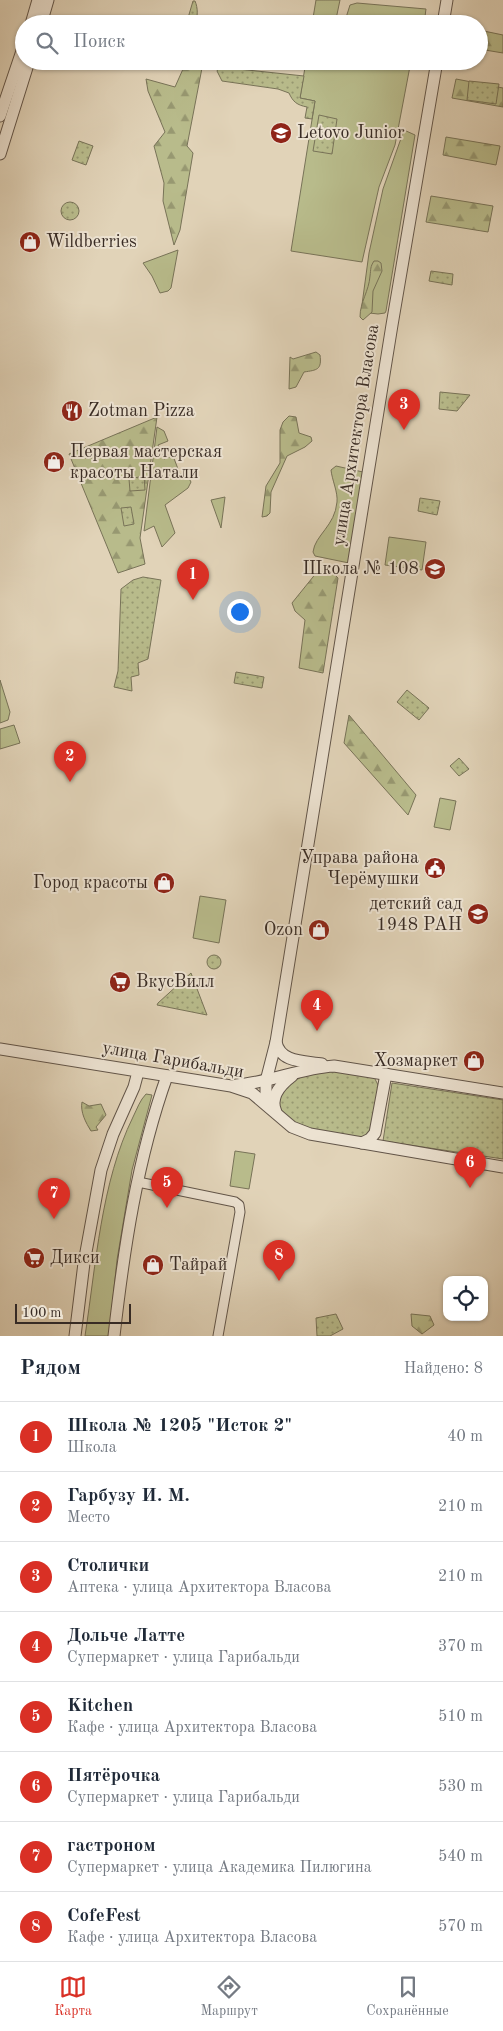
<!DOCTYPE html>
<html lang="ru">
<meta charset="utf-8">
<style>
:root{--surface:#fff;--page:#f2f2f3;--text:#1f2937;--muted:#747a83;--line:#e0e1e3;--accent:#d93025}
body{margin:0;font-family:"Old Standard TT",serif;background:var(--page);color:var(--text)}
.controls{position:absolute;right:15px;bottom:15px;display:grid;overflow:hidden;border-radius:10px;box-shadow:0 1px 4px #0004}
.controls button{width:45px;height:45px;display:grid;place-items:center;padding:0;border:0;border-bottom:1px solid var(--line);background:var(--surface);color:var(--text);font:25px sans-serif}
.scale{position:absolute;left:15px;bottom:12px;width:116px;box-sizing:border-box;padding-left:5px;border:2px solid #382b24;border-top:0;font-size:14px;line-height:18px;white-space:nowrap;color:#382b24;-webkit-text-stroke:4px #ece2d1;paint-order:stroke}
.you{position:absolute;left:239px;top:611px;width:18px;height:18px;margin:-12px;border:4px solid #fff;border-radius:50%;background:#1a73e8;box-shadow:0 0 0 8px #1a73e833}
.badge{display:grid;place-items:center;width:32px;height:32px;border-radius:50%;background:var(--accent);color:#fff;font-size:16px;font-weight:700}
.pin{position:absolute;translate:-50% -41px;filter:drop-shadow(0 1px 2px #0008)}
.pin::after{content:'';position:absolute;top:26px;width:18px;height:15px;background:inherit;clip-path:polygon(0 0,100% 0,50% 100%)}
.list{margin:0;padding:0;list-style:none}
h2{display:flex;justify-content:space-between;align-items:center;height:65px;margin:0;padding:0 20px;font-size:21px}
h2 small{font-size:16px;font-weight:400;color:var(--muted)}
.list li{display:grid;grid-template-columns:32px 1fr auto;gap:15px;align-items:center;box-sizing:border-box;height:70px;padding:0 20px;border-top:1px solid var(--line)}
.list b{display:block;font-size:19px;white-space:nowrap}
.list p{margin:0;font-size:16px;white-space:nowrap;color:var(--muted)}
.list em{font-size:16px;font-style:normal;color:var(--muted)}
.icon{flex:none;width:28px;height:28px;fill:none;stroke:currentColor;stroke-width:2;stroke-linecap:round;stroke-linejoin:round}
.map{position:relative;flex:none;width:503px;height:1336px;overflow:hidden}
.search{position:absolute;background:var(--surface);box-shadow:0 1px 4px #0004;left:15px;right:15px;top:15px;height:55px;display:flex;align-items:center;gap:12px;box-sizing:border-box;padding:0 18px;border-radius:28px;color:var(--muted);font-size:19px}
.sheet{height:625px;background:var(--surface)}
nav{display:flex;justify-content:space-around;align-items:center;box-sizing:border-box;height:70px;border-top:1px solid var(--line);background:var(--surface);font-size:14px;color:var(--muted)}
nav a{display:grid;justify-items:center;gap:2px}
nav .on{color:var(--accent)}
.map>svg:first-child{display:block}
</style>
<div class="map">
<svg width="503" height="1336" viewBox="0 0 503 1336">
<defs>
<pattern id="forest-firs" width="22" height="20" patternUnits="userSpaceOnUse" patternTransform="scale(1.25)"><rect width="22" height="20" fill="#b8bb8b"/><path d="M5 1l3.5 6h-7zM16 11l3.5 6h-7z" fill="#979871"/></pattern>
<pattern id="park-dots" width="8" height="8" patternUnits="userSpaceOnUse" patternTransform="scale(1.25)"><rect width="8" height="8" fill="#b8bb8b"/><path d="M2 2h.1M6 6h.1" fill="none" stroke="#979871" stroke-width="1.8" stroke-linecap="round"/></pattern>
</defs>
<rect width="100%" height="100%" fill="#e1d3b8"/>
<filter id="stains"><feTurbulence type="fractalNoise" baseFrequency=".004" numOctaves="4"/><feColorMatrix values="0 0 0 0 .2 0 0 0 0 .09 0 0 0 0 .02 0 0 0 .5 -.17"/></filter>
<radialGradient id="worn" r=".72"><stop offset=".6" stop-color="#630" stop-opacity="0"/><stop offset="1" stop-color="#630" stop-opacity=".3"/></radialGradient>
<!-- grass -->
<g fill="#b8bb8b" stroke="#787358">
<polygon points="316,0 340,0 335,24 312,24"/>
<polygon points="357,3 426,9 424,24 344,24 350,5"/>
<polygon points="306,61 411,61 395,145 379,187 362,262 291,251 315,101 300,98"/>
<polygon points="404,130 415,135 386,311 385,313 378,314 361,312 369,253 383,189"/>
<polygon points="178,250 171,288 168,291 160,293 152,276 143,263"/>
<polygon points="157,427 164,431 168,441 158,445 164,459 173,456 180,474 186,473 191,482 188,488 165,505 175,533 162,547 154,526 144,531"/>
<path d="M336 466 363 472 349 563 315 556 313 552C315 535 335 526 337 502 338 492 332 480 331 470Z"/>
<polygon points="225,497 221,528 211,500"/>
<polygon points="389,537 426,542 422,570 385,565"/>
<polygon points="0,680 10,712 8,720 0,723"/>
<polygon points="14,725 20,743 0,749 0,729"/>
<polygon points="440,798 456,801 450,830 434,827"/>
<polygon points="200,896 226,900 219,943 193,938"/>
<path d="M146 1094 152 1095 132 1170 117 1260 109 1336H85C96 1265 101 1182 133 1117 137 1109 140 1100 146 1094Z"/>
<polygon points="235,1151 255,1154 249,1189 230,1186"/>
</g>
<!-- forest -->
<g fill="url(#forest-firs)" stroke="#787358">
<polygon points="479,30 503,35 503,53 479,49"/>
<polygon points="202,68 187,146 193,153 180,230 174,245 163,201 164,183 154,146 165,132 148,91 146,79 175,87 183,69"/>
<polygon points="456,79 503,88 503,107 452,98"/>
<polygon points="446,137 500,146 496,165 443,155"/>
<polygon points="431,196 493,206 488,232 426,222"/>
<path d="M374 261H378L381 263 382 271 373 291 372 312 363 320 360 317C360 302 369 291 370 276 371 269 370 267 374 261Z"/>
<path d="M316 352 320 355C322 370 317 370 304 372L296 387 289 389 290 357 293 359Z"/>
<polygon points="289,416 296,417 299,433 311,437 312,441 305,447 287,456 271,492 270,513 267,516 262,517 266,486 280,463 280,430 283,422"/>
<polygon points="157,417 140,538 145,564 118,573 69,454"/>
<polygon points="317,572 333,573 338,578 323,673 299,668 305,620 295,611 292,603"/>
<polygon points="349,715 416,795 408,815 344,743"/>
<path d="M82 1102 89 1106 101 1104 106 1115 96 1127 98 1130 91 1131C86 1123 80 1112 82 1102Z"/>
<polygon points="411,1314 430,1316 434,1325 422,1334 412,1326"/>
</g>
<!-- park -->
<g fill="url(#park-dots)" stroke="#787358">
<path d="M193 1H195C198 8 198 16 195 24H188V18Z"/>
<path d="M219 67 304 76 300 98 315 101 312 119 305 118 307 107C297 105 293 102 289 93L278 89 222 81 217 71Z"/>
<polygon points="469,81 499,84 496,104 467,100"/>
<polygon points="319,115 337,119 332,154 313,151"/>
<polygon points="79,141 93,146 86,165 72,160"/>
<circle cx="70" cy="211" r="9"/>
<polygon points="431,271 453,274 452,285 429,281"/>
<polygon points="440,392 470,395 457,411 439,409"/>
<polygon points="144,476 145,490 130,491 129,479"/>
<polygon points="420,498 440,501 437,515 418,511"/>
<polygon points="131,507 134,524 124,526 121,508"/>
<polygon points="143,577 161,580 148,659 138,663 139,675 131,677 132,691 114,687 118,671 121,589 133,580"/>
<polygon points="236,672 264,677 262,688 234,683"/>
<polygon points="407,690 429,708 419,720 397,702"/>
<polygon points="459,758 469,769 459,776 450,766"/>
<circle cx="214" cy="962" r="7"/>
<polygon points="191,973 207,1015 157,1005 158,1003"/>
<path d="M323 1069 374 1077 379 1087 372 1130 363 1138C341 1135 291 1133 280 1109 278 1106 278 1101 278 1097 293 1080 300 1076 323 1069Z"/>
<polygon points="392,1083 503,1100 503,1159 383,1141"/>
<polygon points="336,1314 343,1329 330,1336 317,1336 316,1318"/>
</g>
<g fill="none" stroke-linecap="round" stroke-linejoin="round">
<!-- minor casing -->
<g stroke="#625549" stroke-width="11">
<polyline id="minor" points="138,1182 235,1202 239,1205 240,1212 218,1336"/>
</g>
<!-- tertiary casing -->
<g stroke="#625549" stroke-width="13">
<g id="tertiary">
<polyline points="31,24 38,0"/>
<polyline points="41,24 48,0"/>
<polyline points="443,24 447,0"/>
<polyline points="0,116 24,45"/>
<polyline points="0,154 29,61"/>
<path d="M276 1042C280 1063 305 1061 322 1064"/>
<polyline points="0,1049 231,1086 252,1093 292,1127 310,1134 503,1167"/>
<path d="M236 1085C269 1083 300 1068 334 1066L503 1093"/>
<polyline points="266,1103 266,1081 276,1042 392,325 437,61"/>
<path d="M276 1112C269 1097 280 1085 292 1076"/>
<polyline points="362,1143 370,1139 375,1133 386,1074"/>
<polyline points="75,1336 84,1263 101,1170 113,1134 134,1087 138,1072"/>
<path d="M114 1336C124 1248 137 1160 167 1076"/>
</g>
</g>
<!-- minor -->
<use href="#minor" stroke="#ece2d1" stroke-width="9"/>
<!-- tertiary -->
<use href="#tertiary" stroke="#ece2d1" stroke-width="11"/>
</g>
<!-- icons -->
<defs>
<g id="school-disc" transform="scale(1.125)"><circle r="9.5" fill="#8f2418" stroke="#ece2d1"/><path d="M0-5L7-2L0 1L-7-2ZM-4 1L0 2.5L4 1V4Q0 6-4 4Z" fill="#fff"/></g>
<g id="shop-disc" transform="scale(1.125)"><circle r="9.5" fill="#8f2418" stroke="#ece2d1"/><path d="M-5-2.5h2.3a2.7 3.5 0 0 1 5.4 0H5L5.5 6h-11ZM-1.5-2.5h3a1.5 2.3 0 0 0-3 0Z" fill="#fff"/></g>
<g id="restaurant-disc" transform="scale(1.125)"><circle r="9.5" fill="#8f2418" stroke="#ece2d1"/><path d="M-5-6h1v4h1v-4h1v4h1v-4h1v5L-1.5 .5V6h-2V.5L-5-1ZM5-6V6H3V1.5H1.5Q1.5-4 5-6Z" fill="#fff"/></g>
<g id="civic-disc" transform="scale(1.125)"><circle r="9.5" fill="#8f2418" stroke="#ece2d1"/><path d="M-.6-6.5H3V-4.5H.6V-3L4-1V1h2V6H-6V1h2V-1L-.6-3ZM-1.2 2.5V6h2.4V2.5Z" fill="#fff"/></g>
<g id="supermarket-disc" transform="scale(1.125)"><circle r="9.5" fill="#8f2418" stroke="#ece2d1"/><path d="M-6-5.5h2.5l.6 2H6L4.5 2H-2.5L-4.4-4H-6ZM-1.5 3.2a1.3 1.3 0 1 0 .1 0ZM3 3.2a1.3 1.3 0 1 0 .1 0Z" fill="#fff"/></g>
</defs>
<g fill-rule="evenodd">
<use href="#school-disc" x="281" y="133"/>
<use href="#shop-disc" x="30" y="242"/>
<use href="#restaurant-disc" x="72" y="411"/>
<use href="#shop-disc" x="54" y="462"/>
<use href="#school-disc" x="435" y="569"/>
<use href="#civic-disc" x="435" y="868"/>
<use href="#shop-disc" x="164" y="883"/>
<use href="#school-disc" x="478" y="914"/>
<use href="#shop-disc" x="319" y="930"/>
<use href="#supermarket-disc" x="120" y="982"/>
<use href="#shop-disc" x="474" y="1061"/>
<use href="#supermarket-disc" x="34" y="1258"/>
<use href="#shop-disc" x="153" y="1265"/>
</g>
<g text-anchor="middle" dominant-baseline="central" stroke-width="4" stroke-linejoin="round" paint-order="stroke">
<!-- poi labels -->
<g font-size="18" fill="#382b24" stroke="#ece2d1" text-anchor="start">
<text x="297" y="133">Letovo Junior</text>
<text x="46" y="242">Wildberries</text>
<text x="88" y="411">Zotman Pizza</text>
<text x="70" y="452">Первая мастерская<tspan x="70" dy="21">красоты Натали</tspan></text>
<text x="419" y="569" text-anchor="end">Школа № 108</text>
<text x="419" y="858" text-anchor="end">Управа района<tspan x="419" dy="21">Черёмушки</tspan></text>
<text x="148" y="883" text-anchor="end">Город красоты</text>
<text x="462" y="904" text-anchor="end">детский сад<tspan x="462" dy="21">1948 РАН</tspan></text>
<text x="303" y="930" text-anchor="end">Ozon</text>
<text x="136" y="982">ВкусВилл</text>
<text x="458" y="1061" text-anchor="end">Хозмаркет</text>
<text x="50" y="1258">Дикси</text>
<text x="169" y="1265">Тайрай</text>
</g>
<!-- street labels -->
<g font-size="18" fill="#382b24" stroke="#ece2d1">
<text transform="translate(356 435) rotate(-81)">улица Архитектора Власова</text>
<text transform="translate(173 1060) rotate(10)">улица Гарибальди</text>
</g>
</g>
<rect width="100%" height="100%" filter="url(#stains)"/>
<rect width="100%" height="100%" fill="url(#worn)"/>
</svg>
<div class="controls">
<button><svg class="icon" aria-label="locate" viewBox="0 0 24 24"><circle cx="12" cy="12" r="6"/><path d="M12 2v4M12 18v4M2 12h4M18 12h4"/></svg></button>
</div>
<div class="scale">100 m</div>
<div class="you"></div>
<div class="pin badge" style="left:193px;top:600px">1</div>
<div class="pin badge" style="left:70px;top:782px">2</div>
<div class="pin badge" style="left:404px;top:430px">3</div>
<div class="pin badge" style="left:317px;top:1031px">4</div>
<div class="pin badge" style="left:167px;top:1208px">5</div>
<div class="pin badge" style="left:470px;top:1188px">6</div>
<div class="pin badge" style="left:54px;top:1219px">7</div>
<div class="pin badge" style="left:279px;top:1281px">8</div>
<div class="search"><svg class="icon" aria-label="search" viewBox="0 0 24 24"><circle cx="10" cy="10" r="6"/><path d="M15 15l6 6"/></svg>Поиск</div>
</div>
<section class="sheet">
<h2>Рядом<small>Найдено: 8</small></h2>
<ul class="list">
<li><span class="badge">1</span><div><b>Школа № 1205 &quot;Исток 2&quot;</b><p>Школа</p></div><em>40 m</em></li>
<li><span class="badge">2</span><div><b>Гарбузу И. М.</b><p>Место</p></div><em>210 m</em></li>
<li><span class="badge">3</span><div><b>Столички</b><p>Аптека · улица Архитектора Власова</p></div><em>210 m</em></li>
<li><span class="badge">4</span><div><b>Дольче Латте</b><p>Супермаркет · улица Гарибальди</p></div><em>370 m</em></li>
<li><span class="badge">5</span><div><b>Kitchen</b><p>Кафе · улица Архитектора Власова</p></div><em>510 m</em></li>
<li><span class="badge">6</span><div><b>Пятёрочка</b><p>Супермаркет · улица Гарибальди</p></div><em>530 m</em></li>
<li><span class="badge">7</span><div><b>гастроном</b><p>Супермаркет · улица Академика Пилюгина</p></div><em>540 m</em></li>
<li><span class="badge">8</span><div><b>CofeFest</b><p>Кафе · улица Архитектора Власова</p></div><em>570 m</em></li>
</ul>
</section>
<nav>
<a class="on"><svg class="icon" aria-label="map" viewBox="0 0 24 24"><path d="M3 6l6-2 6 2 6-2v14l-6 2-6-2-6 2zM9 4v14M15 6v14"/></svg>Карта</a>
<a><svg class="icon" aria-label="directions" viewBox="0 0 24 24"><path d="M12 3l9 9-9 9-9-9zM9 14v-3h6M13 9l2 2-2 2"/></svg>Маршрут</a>
<a><svg class="icon" aria-label="saved" viewBox="0 0 24 24"><path d="M7 4h10v16l-5-4-5 4z"/></svg>Сохранённые</a>
</nav>
